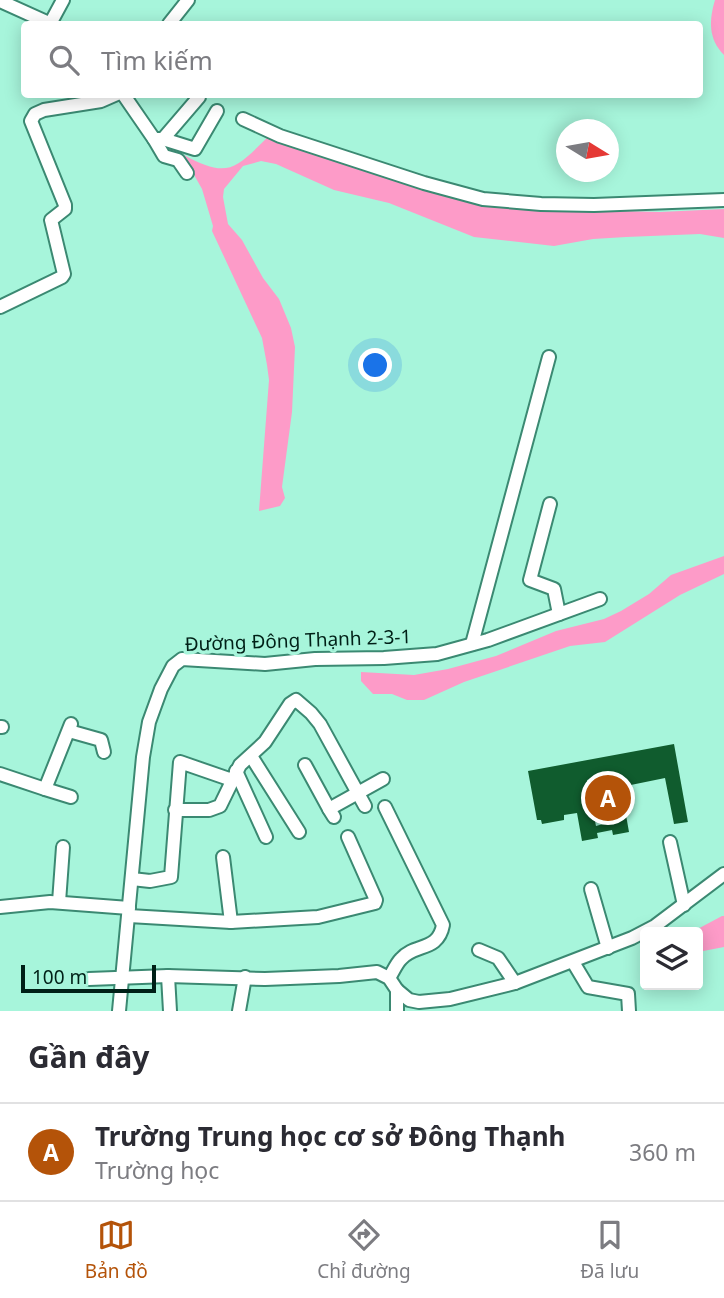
<!DOCTYPE html>
<html lang="vi">
<meta charset="utf-8">
<style>
:root{--surface:#fff;--page:#f2f2f3;--text:#2b2b33;--muted:#7c7c81;--line:#e1e1e2;--accent:#b45309}
body{margin:0;font-family:"Noto Sans",sans-serif;background:var(--page);color:var(--text)}
.controls{position:absolute;right:21px;bottom:21px;display:grid;overflow:hidden;border-radius:7px;box-shadow:0 4px 18px #0003}
.controls button{width:63px;height:63px;display:grid;place-items:center;padding:0;border:0;border-bottom:2px solid var(--line);background:var(--surface);color:var(--text);font:35px sans-serif}
.compass{position:absolute;left:556px;top:119px;width:63px;height:63px;border-radius:50%;background:var(--surface);box-shadow:0 4px 18px #0003;rotate:101deg}
.scale{position:absolute;left:21px;bottom:18px;width:135px;box-sizing:border-box;padding-left:7px;border:4px solid #002017;border-top:0;font-size:19px;line-height:24px;white-space:nowrap;color:#002017;-webkit-text-stroke:5px #a7f5db;paint-order:stroke}
.you{position:absolute;left:376px;top:366px;width:24px;height:24px;margin:-18px;border:5px solid #fff;border-radius:50%;background:#1a73e8;box-shadow:0 0 0 10px #1a73e833}
.badge{display:grid;place-items:center;width:46px;height:46px;border-radius:50%;background:var(--accent);color:#fff;font-size:23px;font-weight:700}
.pin{position:absolute;translate:-50% -50%;border:4px solid #fff;box-shadow:0 2px 7px #0006}
.list{margin:0;padding:0;list-style:none}
h2{display:flex;justify-content:space-between;align-items:center;height:91px;margin:0;padding:0 28px;font-size:30px}
h2 small{font-size:23px;font-weight:400;color:var(--muted)}
.list li{display:grid;grid-template-columns:46px 1fr auto;gap:21px;align-items:center;box-sizing:border-box;height:98px;padding:0 28px;border-top:2px solid var(--line)}
.list b{display:block;font-size:26px;white-space:nowrap}
.list p{margin:0;font-size:23px;white-space:nowrap;color:var(--muted)}
.list em{font-size:23px;font-style:normal;color:var(--muted)}
.icon{flex:none;width:38px;height:38px;fill:none;stroke:currentColor;stroke-width:2;stroke-linecap:round;stroke-linejoin:round}
.map{position:relative;flex:none;width:724px;height:1011px;overflow:hidden}
.search{position:absolute;background:var(--surface);box-shadow:0 4px 18px #0003;left:21px;right:21px;top:21px;height:77px;display:flex;align-items:center;gap:18px;box-sizing:border-box;padding:0 24px;border-radius:7px;color:var(--muted);font-size:26px}
.sheet{height:189px;background:var(--surface)}
nav{display:flex;justify-content:space-around;align-items:center;box-sizing:border-box;height:98px;border-top:2px solid var(--line);background:var(--surface);font-size:19px;color:var(--muted)}
nav a{display:grid;justify-items:center;gap:4px}
nav .on{color:var(--accent)}
.map>svg:first-child{display:block}
</style>
<div class="map">
<svg width="724" height="1011" viewBox="0 0 724 1011">
<rect width="100%" height="100%" fill="#a7f5db"/>
<!-- water -->
<g fill="#fd9bc8">
<path d="M715 0H724V55C708 39 709 20 715 0Z"/>
<path d="M270 135 411 182 580 210 660 212 724 209V238L700 234 626 237 593 239 554 246 474 237 389 203 334 190 276 164 261 161 243 166 224 189 223 197 228 224 242 240 263 278 279 299 291 328 295 347 292 412 282 487 285 498 280 506 259 511 269 380 267 365 262 338 212 231 213 226 202 189 193 173 165 154 163 145C170 150 177 151 184 155 229 180 236 168 270 135Z"/>
<polygon points="724,556 724,574 680,595 605,642 570,646 464,682 424,700 407,700 392,694 373,694 361,681 361,672 414,675 448,669 496,656 556,631 604,619 621,611 649,594 671,575"/>
<polygon points="722,916 724,916 724,947 698,952 698,932 692,932"/>
</g>
<!-- building -->
<path fill="#105c2e" fill-rule="evenodd" d="M674 744 688 822 674 824 665 778 621 787 629 832 613 835 612 830 597 833 598 838 582 841 577 813 564 815V820L542 824 541 820H537L528 771ZM602 777 610 822 596 826 587 780Z"/>
<g fill="none" stroke-linecap="round" stroke-linejoin="round">
<!-- minor casing -->
<g stroke="#3b8972" stroke-width="16">
<g id="minor">
<polyline points="0,1 51,24"/>
<polyline points="50,24 63,0"/>
<polyline points="169,24 188,0"/>
<polyline points="123,94 154,139 163,139 199,97"/>
<polyline points="243,119 280,136 424,183 483,199 541,204 594,205 724,200"/>
<polyline points="154,139 164,156 178,160 187,173"/>
<polyline points="163,139 195,149 217,111"/>
<polyline points="0,307 62,277 64,274 51,220 65,209 65,205 31,121 35,114 44,110 101,101 117,94"/>
<polyline points="550,504 530,580 554,589 559,614"/>
<polyline points="472,644 549,357"/>
<polyline points="0,727 2,727"/>
<polyline points="69,731 101,740 104,752"/>
<polyline points="251,756 299,832"/>
<polyline points="305,765 329,809"/>
<polyline points="236,771 266,837"/>
<polyline points="0,774 45,789 71,724"/>
<polyline points="45,789 71,797"/>
<path d="M385 807 443 925C438 952 415 943 401 959 396 964 393 972 389 978"/>
<polyline points="175,810 209,810 220,806 240,765 265,742 290,704 296,700 311,713 320,724 365,806"/>
<polyline points="334,817 329,809 383,779"/>
<polyline points="670,842 684,905"/>
<polyline points="223,857 231,922"/>
<polyline points="132,879 150,881 171,877 180,762 232,780"/>
<polyline points="591,889 608,948"/>
<polyline points="59,902 63,847"/>
<polyline points="0,907 50,902 129,908"/>
<polyline points="129,916 231,922 318,917 375,903 376,900 348,837"/>
<polyline points="479,950 498,958 515,983"/>
<polyline points="573,962 588,987 628,994 629,1011"/>
<polyline points="168,976 170,1011"/>
<polyline points="89,979 168,976 265,979 339,976 377,972 389,978 397,990 409,1000 419,1002 450,999 515,983 632,938 655,926 724,874"/>
<polyline points="397,990 397,1011"/>
<polyline points="119,1011 143,757 149,722 161,689 173,666 182,659 265,664 315,659 384,658 437,654 488,640 600,599"/>
<polyline points="239,1011 245,977"/>
</g>
</g>
<!-- minor -->
<use href="#minor" stroke="#fff" stroke-width="12"/>
</g>
<g text-anchor="middle" dominant-baseline="central" stroke-width="7" stroke-linejoin="round" paint-order="stroke">
<!-- street labels -->
<g font-size="19" fill="#002017" stroke="#a7f5db">
<text transform="translate(298 640) rotate(-2)">Đường Đông Thạnh 2-3-1</text>
</g>
</g>
</svg>
<div class="controls">
<button><svg class="icon" aria-label="layers" viewBox="0 0 24 24"><path d="M12 4l9 5-9 5-9-5zM3 14l9 5 9-5"/></svg></button>
</div>
<svg class="compass" viewBox="-18 -18 36 36"><path d="M0-13l5 13h-10z" fill="#e53935"/><path d="M0 13l5-13h-10z" fill="#7c7c81"/></svg>
<div class="scale">100 m</div>
<div class="you"></div>
<div class="pin badge" style="left:608px;top:798px">A</div>
<div class="search"><svg class="icon" aria-label="search" viewBox="0 0 24 24"><circle cx="10" cy="10" r="6"/><path d="M15 15l6 6"/></svg>Tìm kiếm</div>
</div>
<section class="sheet">
<h2>Gần đây<small></small></h2>
<ul class="list">
<li><span class="badge">A</span><div><b>Trường Trung học cơ sở Đông Thạnh</b><p>Trường học</p></div><em>360 m</em></li>
</ul>
</section>
<nav>
<a class="on"><svg class="icon" aria-label="map" viewBox="0 0 24 24"><path d="M3 6l6-2 6 2 6-2v14l-6 2-6-2-6 2zM9 4v14M15 6v14"/></svg>Bản đồ</a>
<a><svg class="icon" aria-label="directions" viewBox="0 0 24 24"><path d="M12 3l9 9-9 9-9-9zM9 14v-3h6M13 9l2 2-2 2"/></svg>Chỉ đường</a>
<a><svg class="icon" aria-label="saved" viewBox="0 0 24 24"><path d="M7 4h10v16l-5-4-5 4z"/></svg>Đã lưu</a>
</nav>
